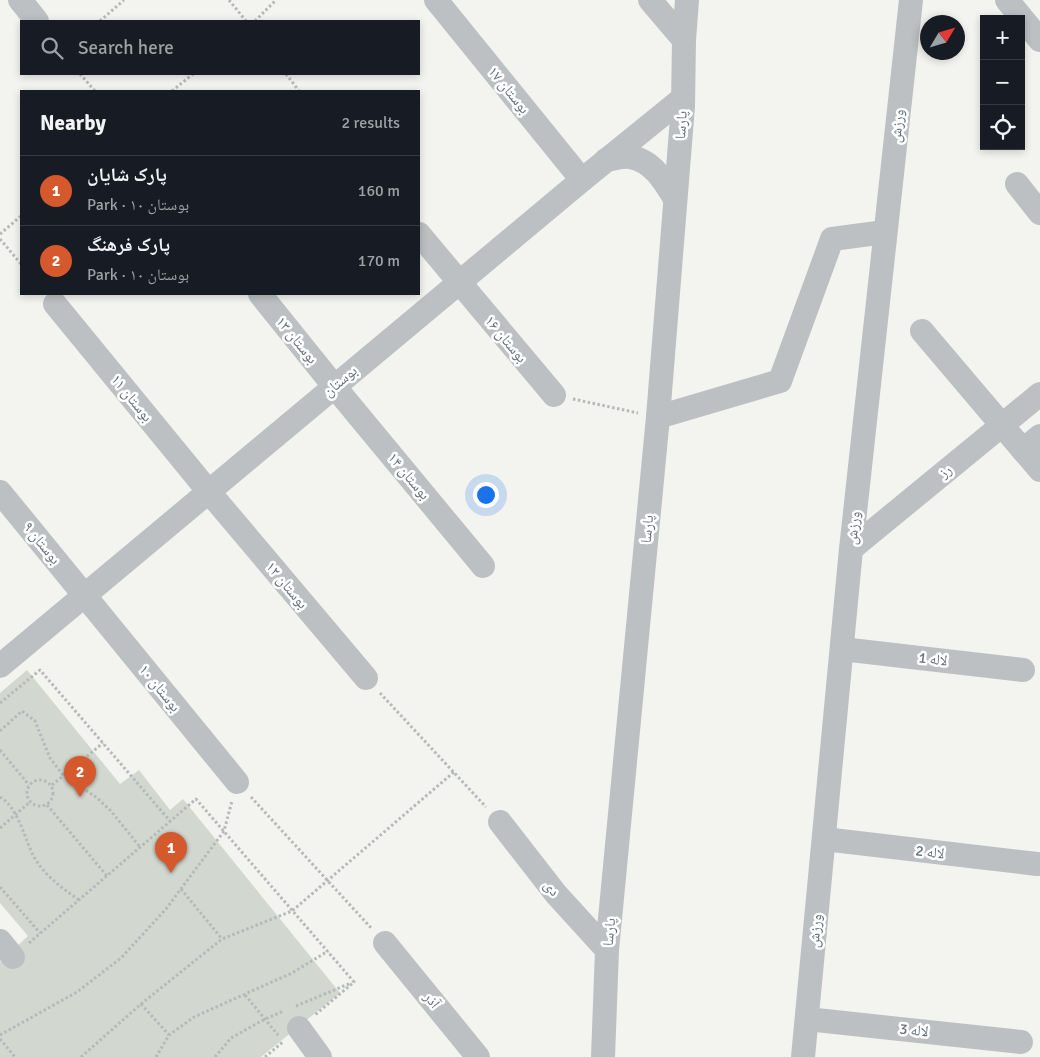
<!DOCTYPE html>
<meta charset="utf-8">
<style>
:root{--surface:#171b24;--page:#242831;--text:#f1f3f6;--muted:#9ea1a6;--line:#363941;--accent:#d6592d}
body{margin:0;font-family:Signika,"Noto Naskh Arabic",sans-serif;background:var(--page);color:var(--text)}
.controls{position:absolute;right:15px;top:15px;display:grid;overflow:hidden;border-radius:0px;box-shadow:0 2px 8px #0003}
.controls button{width:45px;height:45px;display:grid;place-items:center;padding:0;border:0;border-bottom:1px solid var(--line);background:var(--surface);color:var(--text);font:25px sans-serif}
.compass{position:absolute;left:920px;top:15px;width:45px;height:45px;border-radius:50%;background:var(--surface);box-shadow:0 2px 8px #0003;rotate:52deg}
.you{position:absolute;left:485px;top:494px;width:18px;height:18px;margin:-12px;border:4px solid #fff;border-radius:50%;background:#1a73e8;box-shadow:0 0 0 8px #1a73e833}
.badge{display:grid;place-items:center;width:32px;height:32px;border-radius:50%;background:var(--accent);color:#fff;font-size:16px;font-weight:700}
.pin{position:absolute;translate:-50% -41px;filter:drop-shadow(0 1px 2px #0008)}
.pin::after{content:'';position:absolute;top:26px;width:18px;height:15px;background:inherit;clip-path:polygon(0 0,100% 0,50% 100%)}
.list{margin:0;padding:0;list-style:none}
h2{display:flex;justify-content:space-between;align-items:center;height:65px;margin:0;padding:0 20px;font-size:21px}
h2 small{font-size:16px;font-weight:400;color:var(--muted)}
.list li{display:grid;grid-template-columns:32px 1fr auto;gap:15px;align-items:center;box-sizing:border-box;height:70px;padding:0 20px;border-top:1px solid var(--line)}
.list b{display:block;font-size:19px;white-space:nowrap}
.list p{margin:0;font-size:16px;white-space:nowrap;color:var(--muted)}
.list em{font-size:16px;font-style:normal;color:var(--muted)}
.icon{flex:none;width:28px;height:28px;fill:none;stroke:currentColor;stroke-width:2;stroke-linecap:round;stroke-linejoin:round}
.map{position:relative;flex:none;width:1040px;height:1057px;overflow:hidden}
.search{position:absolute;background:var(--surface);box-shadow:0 2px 8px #0003;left:20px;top:20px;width:400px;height:55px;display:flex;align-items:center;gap:12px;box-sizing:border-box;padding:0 18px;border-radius:0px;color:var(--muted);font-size:19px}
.panel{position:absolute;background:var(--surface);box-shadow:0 2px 8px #0003;left:20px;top:90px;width:400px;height:205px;border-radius:0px}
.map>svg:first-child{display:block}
</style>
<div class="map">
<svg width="1040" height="1057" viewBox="0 0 1040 1057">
<rect width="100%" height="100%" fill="#f3f3ef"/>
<!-- green -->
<polygon fill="#d2d8cf" points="27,670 120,784 139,770 170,810 183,799 340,993 261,1057 0,1057 0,962 28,936 0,903 0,693"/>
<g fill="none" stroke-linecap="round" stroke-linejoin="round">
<!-- path -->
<g stroke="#b6b9bb" stroke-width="3" stroke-dasharray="2.5 2.5" stroke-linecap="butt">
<polyline points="229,0 246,21"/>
<polyline points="100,21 124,0"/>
<polyline points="255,21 276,0"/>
<polyline points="80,74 95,91"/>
<polyline points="286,74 299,91"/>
<polyline points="172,91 193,74"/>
<polyline points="0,234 21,216"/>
<polyline points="0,239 21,264"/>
<polyline points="573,399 638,413"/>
<polyline points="380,693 486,807"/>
<polyline points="0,703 40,670 170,821"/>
<polyline points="0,731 22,711 35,721 50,758 63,775 96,797 111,811 140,847"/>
<polyline points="0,750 29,785"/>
<circle cx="40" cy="793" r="13"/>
<polyline points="52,785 103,743"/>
<path d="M0 797C18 807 25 840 34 857 45 876 62 888 79 900"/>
<polyline points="251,797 372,929"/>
<polyline points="47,805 107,876"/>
<polyline points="0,828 30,802"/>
<polyline points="0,887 40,933"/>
<polyline points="181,889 222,939"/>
<polyline points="29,943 196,799 354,982 315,1015"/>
<polyline points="245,995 278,1035"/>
<polyline points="141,1004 169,1035"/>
<polyline points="296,1006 351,983"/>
<polyline points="0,1035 77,992 121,958 166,909 224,831 232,801"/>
<polyline points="0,1039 15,1057"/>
<polyline points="81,1057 141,1004 222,939 292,911 454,772"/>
<polyline points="156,1057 169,1035 194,1017 292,973 328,951"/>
<polyline points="215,1057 231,1038 265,1019 284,1011"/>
<polyline points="265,1057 284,1041"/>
</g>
<!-- minor -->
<g stroke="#bcc0c3" stroke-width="24">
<polyline points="20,0 37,21"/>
<polyline points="436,0 582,180"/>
<polyline points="650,0 684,40"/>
<polyline points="1007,0 1040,40"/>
<path d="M606 160C614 159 622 156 630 157 652 160 665 182 675 199"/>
<polyline points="1017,184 1040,213"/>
<polyline points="419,234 554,395"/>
<polyline points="260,294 334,386 483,566"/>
<polyline points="55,304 209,492 366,678"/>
<polyline points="922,331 1040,470"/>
<polyline points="658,417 780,381 832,239 885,232"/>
<polyline points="1023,450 1040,436"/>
<polyline points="0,492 237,782"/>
<polyline points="851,549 1040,394"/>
<polyline points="842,649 1023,670"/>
<polyline points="0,666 582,180 683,98"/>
<polyline points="500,822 556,894 607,950"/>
<polyline points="824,839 1037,864"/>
<polyline points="0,941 13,957"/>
<polyline points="385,943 478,1057"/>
<polyline points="807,1019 1021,1042"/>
<polyline points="299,1028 320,1057"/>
<polyline points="603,1057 607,950 658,417 683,106 684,40 687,0"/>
<polyline points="803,1057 851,549 911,0"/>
</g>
</g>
<g text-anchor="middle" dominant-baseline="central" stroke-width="5" stroke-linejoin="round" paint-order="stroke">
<!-- street labels -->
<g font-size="15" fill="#64727e" stroke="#fff">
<text transform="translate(509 90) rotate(51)">بوستان ۱۷</text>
<text transform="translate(681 125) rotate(-86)">پارسا</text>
<text transform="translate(897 126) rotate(-84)">ورزش</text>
<text transform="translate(506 339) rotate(50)">بوستان ۱۶</text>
<text transform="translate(297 340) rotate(51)">بوستان ۱۳</text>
<text transform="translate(340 381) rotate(-40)">بوستان</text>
<text transform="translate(132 398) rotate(51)">بوستان ۱۱</text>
<text transform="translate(945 471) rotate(-39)">رز</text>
<text transform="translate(409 476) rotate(50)">بوستان ۱۴</text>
<text transform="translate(853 528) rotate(-84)">ورزش</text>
<text transform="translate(647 529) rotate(-85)">پارسا</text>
<text transform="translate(42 543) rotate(51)">بوستان ۹</text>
<text transform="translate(287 585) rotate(50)">بوستان ۱۲</text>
<text transform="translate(933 659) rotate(7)">لاله 1</text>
<text transform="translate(160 688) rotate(51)">بوستان ۱۰</text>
<text transform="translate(930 852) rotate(7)">لاله 2</text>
<text transform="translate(552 888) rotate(51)">دی</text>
<text transform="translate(815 931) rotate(-85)">ورزش</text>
<text transform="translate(609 932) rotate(-85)">پارسا</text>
<text transform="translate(432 1000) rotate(51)">آذر</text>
<text transform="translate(914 1030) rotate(6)">لاله 3</text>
</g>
</g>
</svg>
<div class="controls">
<button>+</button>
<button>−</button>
<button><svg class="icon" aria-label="locate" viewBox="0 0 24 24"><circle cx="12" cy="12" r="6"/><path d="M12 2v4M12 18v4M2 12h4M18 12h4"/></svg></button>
</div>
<svg class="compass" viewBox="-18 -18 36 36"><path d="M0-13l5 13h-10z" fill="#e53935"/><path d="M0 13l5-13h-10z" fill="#9ea1a6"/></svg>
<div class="you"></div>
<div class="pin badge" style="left:171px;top:873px">1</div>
<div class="pin badge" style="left:80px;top:797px">2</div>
<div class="search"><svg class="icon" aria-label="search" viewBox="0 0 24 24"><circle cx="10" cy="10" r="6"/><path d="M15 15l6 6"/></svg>Search here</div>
<section class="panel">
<h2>Nearby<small>2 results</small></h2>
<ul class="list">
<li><span class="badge">1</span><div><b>پارک شایان</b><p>Park · بوستان ۱۰</p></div><em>160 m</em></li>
<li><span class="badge">2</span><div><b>پارک فرهنگ</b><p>Park · بوستان ۱۰</p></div><em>170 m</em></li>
</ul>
</section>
</div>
